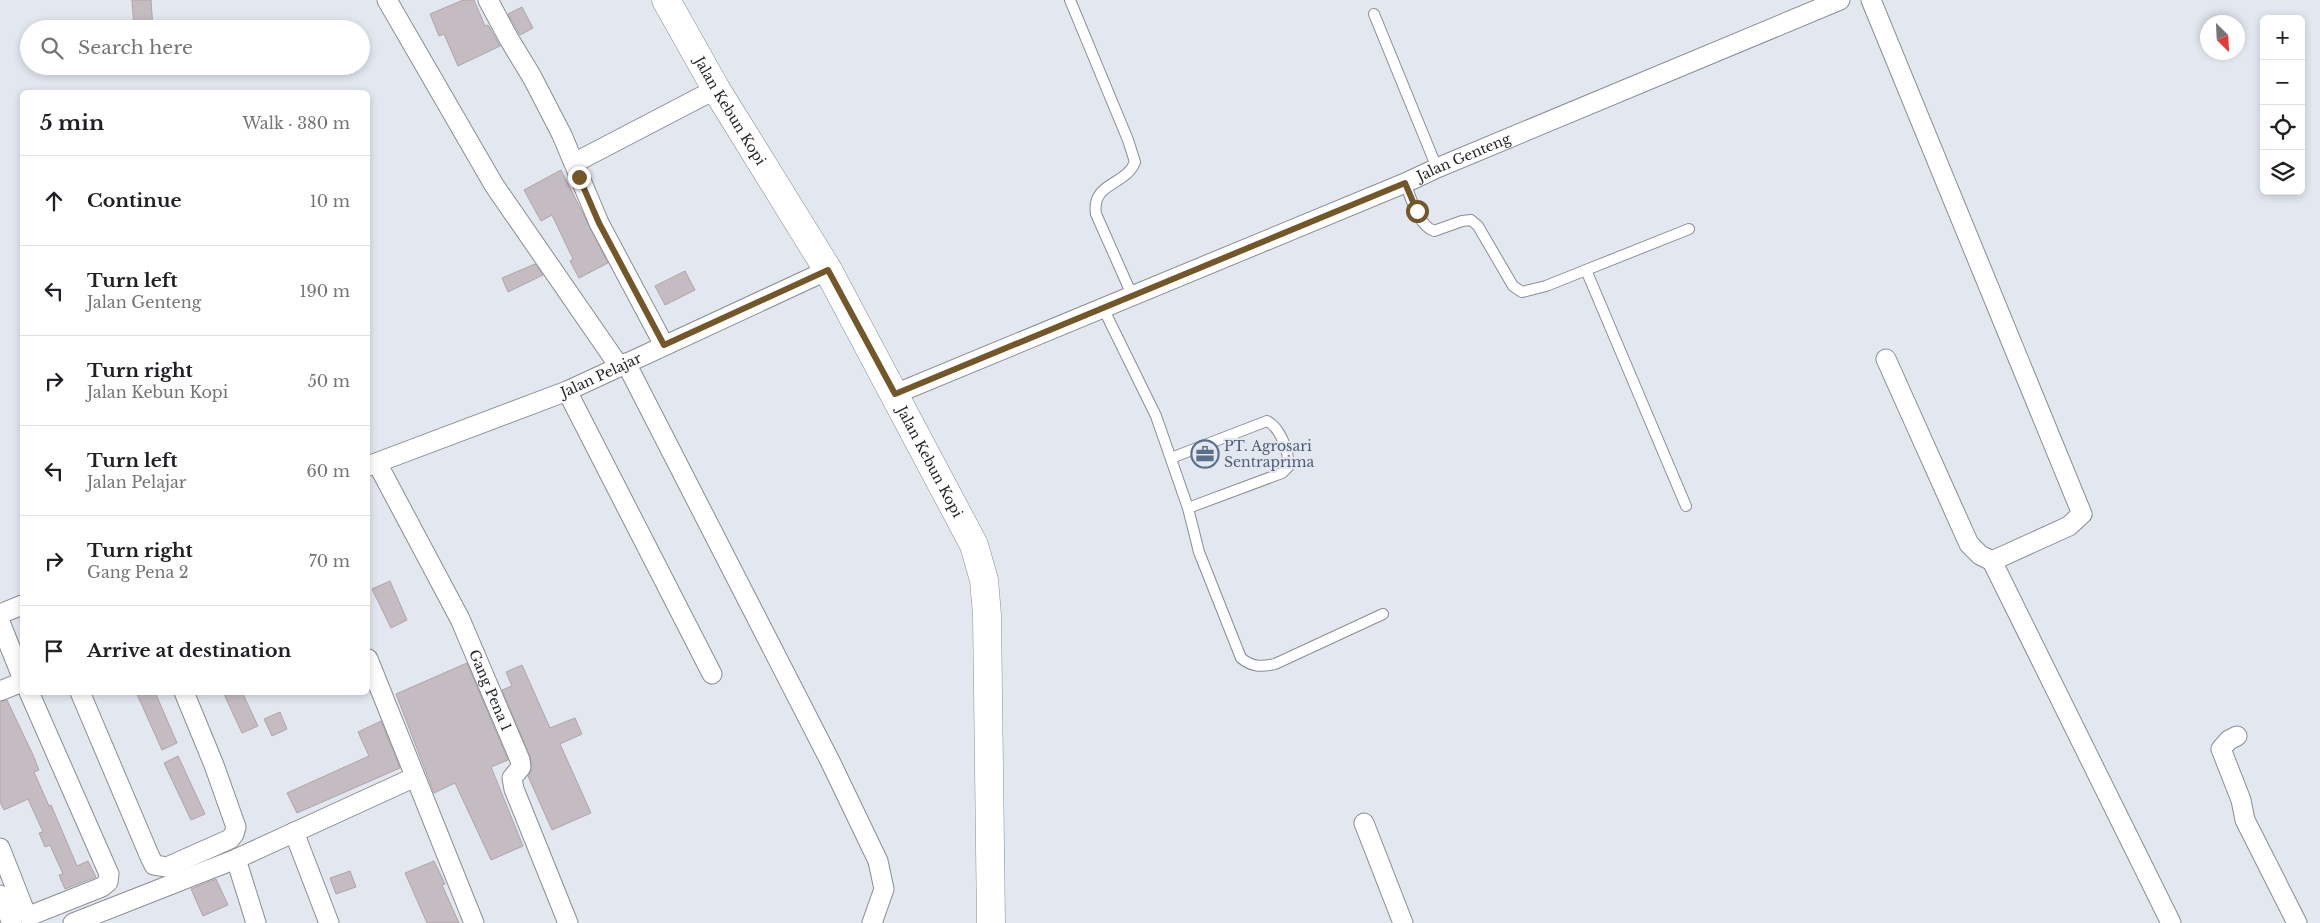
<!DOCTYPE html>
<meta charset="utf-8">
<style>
:root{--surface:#fff;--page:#f2f2f2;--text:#202124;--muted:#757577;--line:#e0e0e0}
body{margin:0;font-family:"Libre Baskerville",serif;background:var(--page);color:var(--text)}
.controls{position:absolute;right:15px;top:15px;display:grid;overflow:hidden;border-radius:8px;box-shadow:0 2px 8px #0003}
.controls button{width:45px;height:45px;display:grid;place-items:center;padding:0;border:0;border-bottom:1px solid var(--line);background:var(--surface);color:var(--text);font:25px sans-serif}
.compass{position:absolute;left:2200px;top:15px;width:45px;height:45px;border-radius:50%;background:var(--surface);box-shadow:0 2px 8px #0003;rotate:156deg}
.stop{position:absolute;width:15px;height:15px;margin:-11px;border:4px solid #735729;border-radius:50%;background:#fff}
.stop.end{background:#735729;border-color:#fff;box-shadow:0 1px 5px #0008}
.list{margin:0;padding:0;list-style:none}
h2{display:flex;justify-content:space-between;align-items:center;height:65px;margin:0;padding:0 20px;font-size:21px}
h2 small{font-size:16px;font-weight:400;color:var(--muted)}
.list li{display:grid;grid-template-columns:32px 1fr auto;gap:15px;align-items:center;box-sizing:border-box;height:90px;padding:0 20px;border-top:1px solid var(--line)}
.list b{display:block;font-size:19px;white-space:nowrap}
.list p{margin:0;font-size:16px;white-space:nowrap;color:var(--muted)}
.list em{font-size:16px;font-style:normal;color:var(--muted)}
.icon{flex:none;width:28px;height:28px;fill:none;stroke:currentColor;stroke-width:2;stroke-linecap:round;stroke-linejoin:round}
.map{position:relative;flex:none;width:2320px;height:923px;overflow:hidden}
.search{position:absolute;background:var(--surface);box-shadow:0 2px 8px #0003;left:20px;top:20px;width:350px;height:55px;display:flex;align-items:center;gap:12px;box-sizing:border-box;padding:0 18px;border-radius:28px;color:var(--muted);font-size:19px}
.panel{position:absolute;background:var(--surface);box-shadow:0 2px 8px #0003;left:20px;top:90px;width:350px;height:605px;border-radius:8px}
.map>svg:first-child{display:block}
</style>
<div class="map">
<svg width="2320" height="923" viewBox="0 0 2320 923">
<rect width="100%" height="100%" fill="#e3e7f0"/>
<!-- building -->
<g fill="#c5bcc2" stroke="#aea5aa">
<polygon points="132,0 151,0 153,29 134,29"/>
<polygon points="463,0 474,0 485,26 488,25 500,46 458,66 444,34 439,36 430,14"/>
<polygon points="522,7 533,28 520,35 508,14"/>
<polygon points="561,170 608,263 579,278 570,261 573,259 552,215 541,221 524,190"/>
<polygon points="535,264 543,275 508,292 502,278"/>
<polygon points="685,271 695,290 665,305 655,286"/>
<polygon points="390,581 407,620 391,628 372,589"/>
<polygon points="467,663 508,760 491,767 523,846 491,860 455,783 434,793 396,694"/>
<polygon points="522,665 550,728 575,718 582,734 560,744 591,813 552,830 528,776 532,770 530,756 502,690 512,686 506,672"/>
<polygon points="136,692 155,692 177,743 162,750"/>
<polygon points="223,692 242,692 258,726 242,733"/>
<polygon points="7,700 33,755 39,770 34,772 49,806 51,805 77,866 88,861 96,877 65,889 59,875 63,874 50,845 45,847 39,833 43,832 28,799 4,810 0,802 0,702"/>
<polygon points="280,712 287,729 272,736 264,719"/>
<polygon points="381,721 400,768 297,813 287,793 369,756 358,732"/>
<polygon points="178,756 205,814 191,820 164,763"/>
<polygon points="434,861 445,884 442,885 459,923 427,923 405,873"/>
<polygon points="350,871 356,887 336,894 330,878"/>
<polygon points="216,879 228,905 203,916 191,889"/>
</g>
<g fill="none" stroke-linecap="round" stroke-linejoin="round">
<!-- service casing -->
<g stroke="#898d95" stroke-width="12">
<g id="service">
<path d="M1070 0 1128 140 1135 162C1126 186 1091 182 1096 214L1132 295"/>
<polyline points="1374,14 1437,168"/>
<path d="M1405 183C1411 198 1418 225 1434 231L1462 221 1471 220 1478 226 1513 286 1522 292 1546 286 1586 270 1686 506"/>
<polyline points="1586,270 1689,229"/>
<path d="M1103 308 1156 416 1188 508 1199 552 1241 658C1252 667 1261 667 1275 664L1383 614"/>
<path d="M1171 458 1267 421C1281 428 1288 451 1289 466L1282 473 1188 508"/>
</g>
</g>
<!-- minor casing -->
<g stroke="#898d95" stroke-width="21">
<g id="minor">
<polyline points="387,0 494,185 619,366"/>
<polyline points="488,0 509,39 532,77 562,135 599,223 664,345"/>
<polyline points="1871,0 2082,514 2069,526 1992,561"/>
<polyline points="574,163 716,89"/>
<polyline points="1886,359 1969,544 1980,555 1992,561 2171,923"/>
<polyline points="626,363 830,761 878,861 884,889 872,923"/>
<polyline points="567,391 712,674"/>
<path id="s1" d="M895 394 1405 183 1437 168 1840 0"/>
<path id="s2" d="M377 463 460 619 520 760 521 767 512 778 514 789 568 923"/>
<path id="s3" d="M368 466 567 391 828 270"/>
<polyline points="0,614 22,605"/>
<polyline points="0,622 22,677"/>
<polyline points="368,659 474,923"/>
<polyline points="0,691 22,682"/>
<polyline points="80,692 150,857 154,865 167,867 230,839 234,834 236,827 214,765 184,692"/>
<polyline points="2237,736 2229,740 2221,749 2241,800 2245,820 2297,923"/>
<polyline points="1364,823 1403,923"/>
<polyline points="294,832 329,923"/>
<polyline points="0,848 26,914 29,916 102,887 108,882 109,874 29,692"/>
<polyline points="236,859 256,923"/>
<polyline points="0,895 12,923"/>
<polyline points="73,923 236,859 415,777"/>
</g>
</g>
<!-- primary casing -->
<g stroke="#898d95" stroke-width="29">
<g id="primary">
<path id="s4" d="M666 0 716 89 828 270 974 545 984 580 987 615 991 923"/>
</g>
</g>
<!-- service -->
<use href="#service" stroke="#fff" stroke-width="10"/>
<!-- minor -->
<use href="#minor" stroke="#fff" stroke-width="19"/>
<!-- primary -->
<use href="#primary" stroke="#fff" stroke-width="28"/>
</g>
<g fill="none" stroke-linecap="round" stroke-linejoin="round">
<!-- route -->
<polyline stroke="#735729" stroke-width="6" points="579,177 599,223 664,345 828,270 895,394 1405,183 1417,211"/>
</g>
<!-- icons -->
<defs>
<g id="office-ring" transform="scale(1.4375)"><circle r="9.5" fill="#e3e7f0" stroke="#5c6f8a" stroke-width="1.5"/><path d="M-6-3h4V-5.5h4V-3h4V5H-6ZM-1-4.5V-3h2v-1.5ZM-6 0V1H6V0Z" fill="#5c6f8a"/></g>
</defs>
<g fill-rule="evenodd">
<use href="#office-ring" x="1205" y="454"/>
</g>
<g text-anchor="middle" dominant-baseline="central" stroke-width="4" stroke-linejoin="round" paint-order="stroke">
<!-- street labels -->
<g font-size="14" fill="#242629" stroke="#e3e7f0">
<text stroke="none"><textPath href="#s4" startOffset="128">Jalan Kebun Kopi</textPath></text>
<text stroke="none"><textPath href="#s1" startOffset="616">Jalan Genteng</textPath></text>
<text stroke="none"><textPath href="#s3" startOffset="250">Jalan Pelajar</textPath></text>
<text stroke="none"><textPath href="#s4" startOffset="532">Jalan Kebun Kopi</textPath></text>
<text stroke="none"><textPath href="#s2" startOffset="254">Gang Pena 1</textPath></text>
</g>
<!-- service labels -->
<g font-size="14" fill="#4e5e75" stroke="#e3e7f0" text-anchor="start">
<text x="1224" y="446">PT. Agrosari<tspan x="1224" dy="16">Sentraprima</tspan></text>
</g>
</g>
</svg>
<div class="controls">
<button>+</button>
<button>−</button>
<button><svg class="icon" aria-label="locate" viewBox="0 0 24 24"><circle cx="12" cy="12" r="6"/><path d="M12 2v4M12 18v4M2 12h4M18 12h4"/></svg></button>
<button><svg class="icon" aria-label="layers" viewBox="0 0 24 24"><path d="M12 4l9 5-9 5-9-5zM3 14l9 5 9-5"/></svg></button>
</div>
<svg class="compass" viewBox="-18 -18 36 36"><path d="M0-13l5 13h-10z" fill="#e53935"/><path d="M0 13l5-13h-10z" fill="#757577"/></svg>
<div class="stop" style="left:1417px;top:211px"></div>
<div class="stop end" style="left:579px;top:177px"></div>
<div class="search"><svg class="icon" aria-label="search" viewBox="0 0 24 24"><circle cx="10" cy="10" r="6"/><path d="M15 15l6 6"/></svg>Search here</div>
<section class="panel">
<h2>5 min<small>Walk · 380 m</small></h2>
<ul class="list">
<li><svg class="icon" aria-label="ahead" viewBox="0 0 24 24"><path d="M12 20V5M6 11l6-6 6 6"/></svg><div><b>Continue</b></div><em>10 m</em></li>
<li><svg class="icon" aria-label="left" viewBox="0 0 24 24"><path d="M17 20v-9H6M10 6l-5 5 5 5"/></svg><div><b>Turn left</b><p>Jalan Genteng</p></div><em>190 m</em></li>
<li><svg class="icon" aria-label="right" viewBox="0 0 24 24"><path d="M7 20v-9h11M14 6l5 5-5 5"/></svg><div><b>Turn right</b><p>Jalan Kebun Kopi</p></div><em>50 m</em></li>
<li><svg class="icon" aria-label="left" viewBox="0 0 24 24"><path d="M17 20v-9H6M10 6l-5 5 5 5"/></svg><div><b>Turn left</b><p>Jalan Pelajar</p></div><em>60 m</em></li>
<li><svg class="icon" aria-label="right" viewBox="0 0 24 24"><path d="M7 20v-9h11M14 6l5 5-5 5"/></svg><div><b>Turn right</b><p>Gang Pena 2</p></div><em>70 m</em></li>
<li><svg class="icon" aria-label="arrive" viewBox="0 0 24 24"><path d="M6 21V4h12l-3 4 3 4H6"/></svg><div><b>Arrive at destination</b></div></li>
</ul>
</section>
</div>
